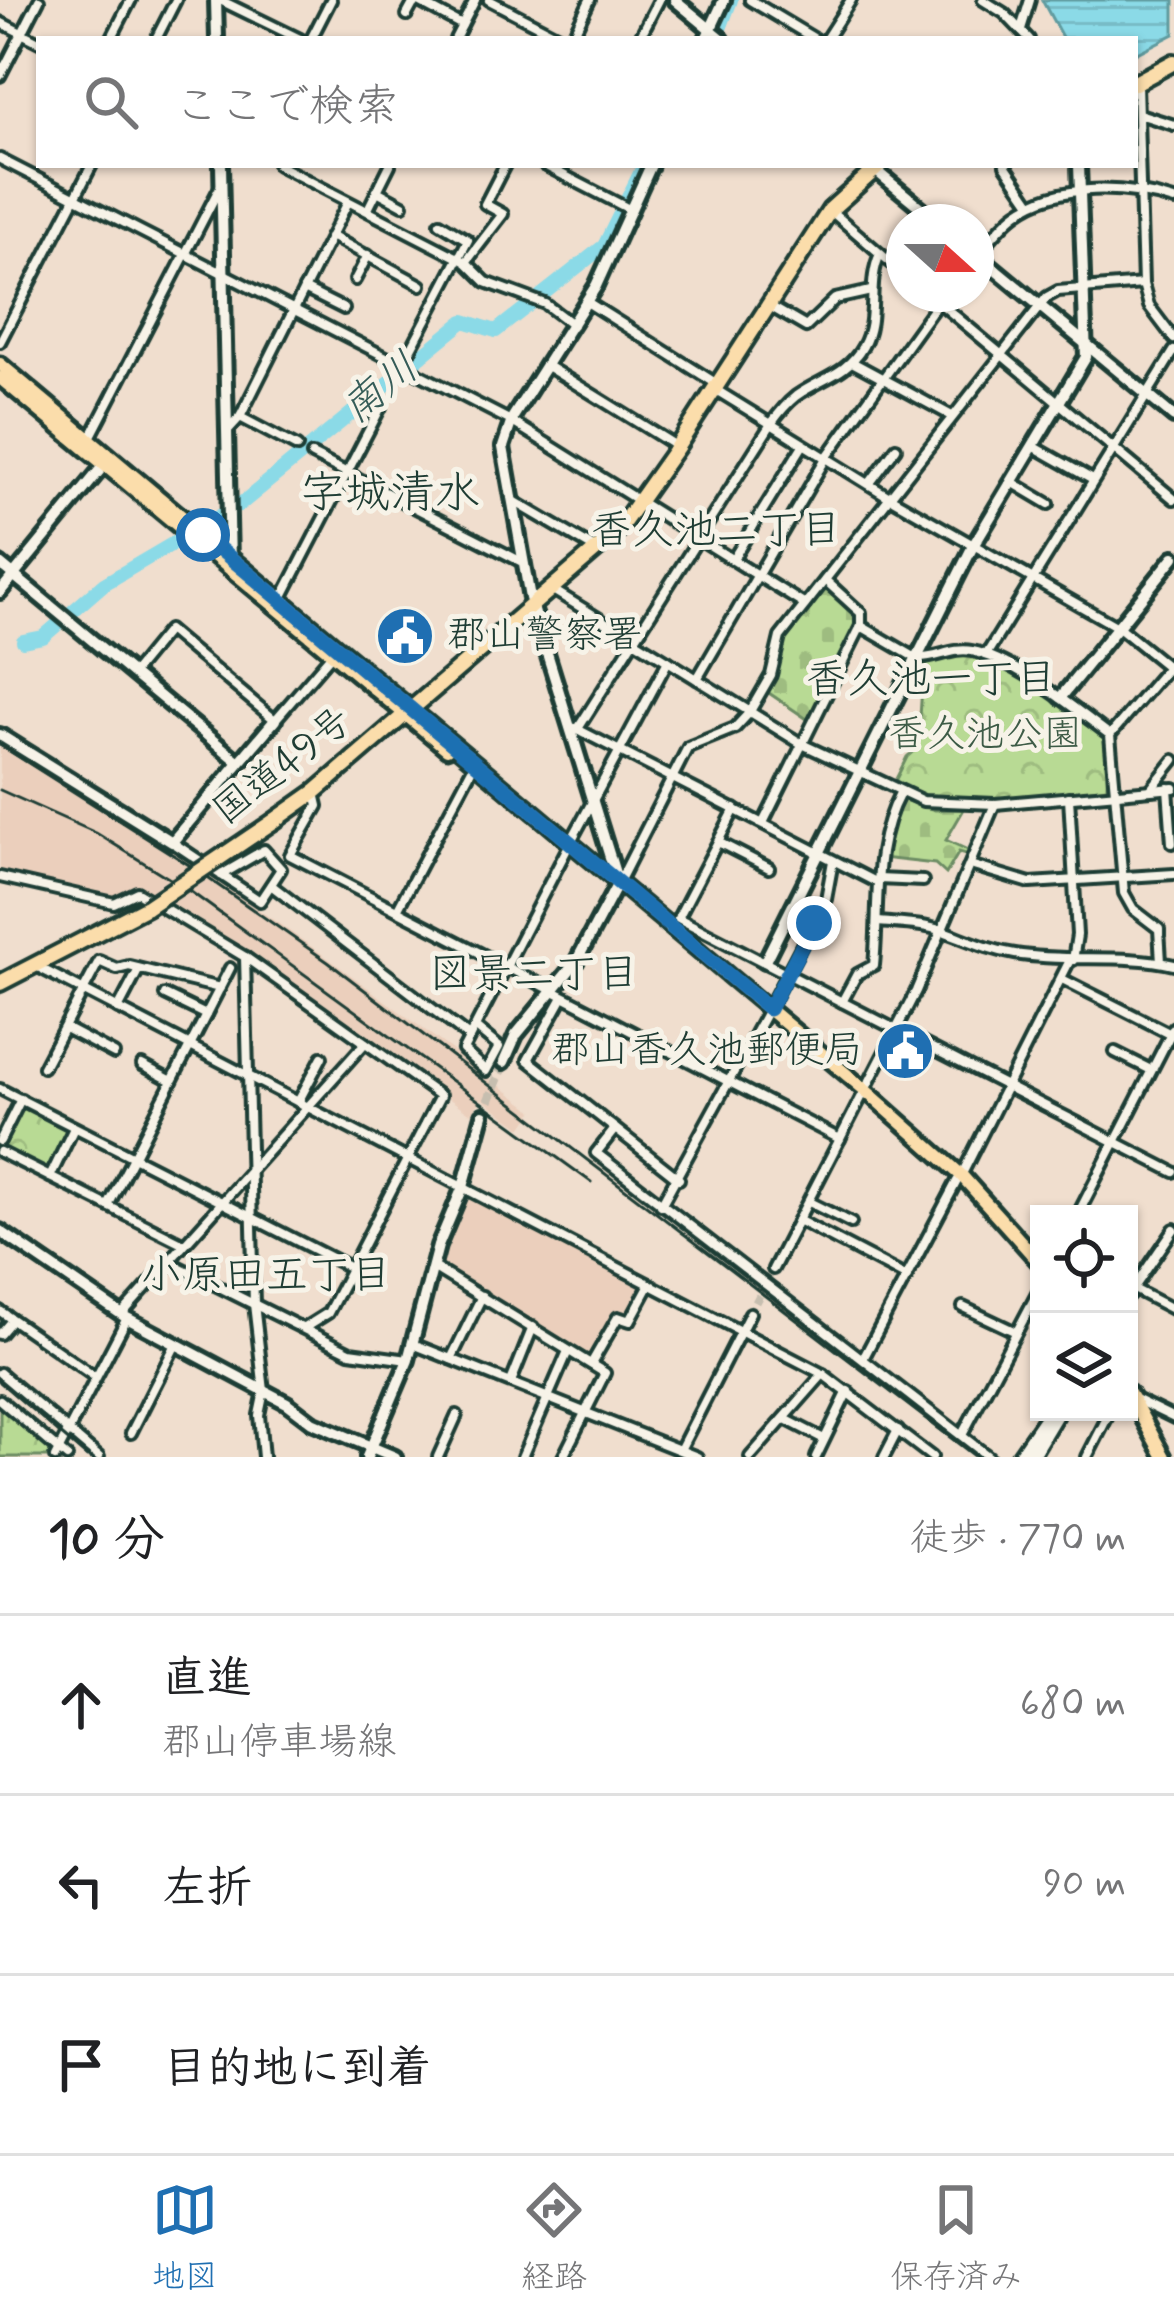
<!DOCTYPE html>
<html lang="ja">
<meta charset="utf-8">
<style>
:root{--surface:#fff;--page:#f2f2f2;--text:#202124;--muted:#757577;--line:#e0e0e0;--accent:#1f6fb2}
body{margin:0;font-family:Mynerve,"Klee One",sans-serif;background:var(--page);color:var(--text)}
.controls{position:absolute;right:36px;bottom:36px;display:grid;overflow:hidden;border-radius:0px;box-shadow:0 3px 9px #0004}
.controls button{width:108px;height:108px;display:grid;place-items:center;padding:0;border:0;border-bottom:3px solid var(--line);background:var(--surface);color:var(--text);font:60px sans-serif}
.compass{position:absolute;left:886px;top:204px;width:108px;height:108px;border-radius:50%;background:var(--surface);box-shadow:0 3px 9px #0004;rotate:111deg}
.stop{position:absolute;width:36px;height:36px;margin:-27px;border:9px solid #1f6fb2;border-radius:50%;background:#fff}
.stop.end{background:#1f6fb2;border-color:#fff;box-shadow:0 3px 12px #0008}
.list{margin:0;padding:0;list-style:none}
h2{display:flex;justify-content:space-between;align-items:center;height:156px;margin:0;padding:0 48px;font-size:51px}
h2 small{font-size:39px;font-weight:400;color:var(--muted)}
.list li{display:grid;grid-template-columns:78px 1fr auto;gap:36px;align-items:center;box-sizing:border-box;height:180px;padding:0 48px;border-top:3px solid var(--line)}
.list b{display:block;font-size:45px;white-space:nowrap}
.list p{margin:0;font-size:39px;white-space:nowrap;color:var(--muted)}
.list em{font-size:39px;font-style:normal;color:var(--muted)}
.icon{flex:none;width:66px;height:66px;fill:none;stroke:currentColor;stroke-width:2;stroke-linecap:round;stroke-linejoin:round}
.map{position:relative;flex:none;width:1174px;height:1457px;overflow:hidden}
.search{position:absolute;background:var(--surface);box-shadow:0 3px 9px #0004;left:36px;right:36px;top:36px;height:132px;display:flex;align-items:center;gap:30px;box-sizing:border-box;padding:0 42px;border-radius:0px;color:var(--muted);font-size:45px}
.sheet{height:696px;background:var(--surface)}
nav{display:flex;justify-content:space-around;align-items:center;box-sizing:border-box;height:168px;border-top:3px solid var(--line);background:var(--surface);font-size:33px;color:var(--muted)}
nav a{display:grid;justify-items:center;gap:6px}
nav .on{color:var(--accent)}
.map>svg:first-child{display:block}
</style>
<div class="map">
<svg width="1174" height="1457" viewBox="0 0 1174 1457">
<defs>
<pattern id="cemetery-stones" width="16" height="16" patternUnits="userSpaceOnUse" patternTransform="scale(3)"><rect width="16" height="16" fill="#b8da94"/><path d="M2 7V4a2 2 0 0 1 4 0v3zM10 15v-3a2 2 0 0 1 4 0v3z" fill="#9ebc80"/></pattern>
<pattern id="park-crowns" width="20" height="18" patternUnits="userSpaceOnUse" patternTransform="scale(3)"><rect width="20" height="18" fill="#b8da94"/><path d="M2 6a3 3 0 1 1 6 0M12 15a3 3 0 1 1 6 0" fill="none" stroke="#9ebc80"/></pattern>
<pattern id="water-rules" width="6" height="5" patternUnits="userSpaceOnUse" patternTransform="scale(3)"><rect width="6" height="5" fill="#8bdae7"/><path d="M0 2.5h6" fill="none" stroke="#78bcc7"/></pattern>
</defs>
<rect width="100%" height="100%" fill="#f0dece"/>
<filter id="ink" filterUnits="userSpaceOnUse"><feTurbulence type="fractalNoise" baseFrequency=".00833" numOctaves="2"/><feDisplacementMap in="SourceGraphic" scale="24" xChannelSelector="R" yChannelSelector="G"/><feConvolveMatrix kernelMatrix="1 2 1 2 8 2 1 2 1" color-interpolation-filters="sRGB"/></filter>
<g filter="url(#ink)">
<!-- built -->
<g fill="#ebcfbc">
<polygon points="0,740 168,846 329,959 534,1111 522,1128 482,1099 471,1114 238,950 147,892 135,888 114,902 11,877 0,871"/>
<polygon points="467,1194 645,1284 628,1317 619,1313 591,1359 442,1269 439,1262 445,1239"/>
</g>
<!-- cemetery -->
<g fill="url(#cemetery-stones)" stroke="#6c8c64" stroke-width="3">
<polygon points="825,585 860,620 810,721 766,691 781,639"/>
<polygon points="904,800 935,810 964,809 946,840 970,851 969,855 959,852 946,874 935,864 881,858 899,802"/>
</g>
<!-- park -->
<g fill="url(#park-crowns)" stroke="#6c8c64" stroke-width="3">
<path d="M959 652C989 654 1081 707 1101 731 1111 743 1107 772 1107 787 1037 795 959 816 894 783L907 757 918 747 923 672 928 662Z"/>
<polygon points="23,1104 68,1130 49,1171 3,1147"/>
<polygon points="0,1404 51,1450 48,1457 0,1457"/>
</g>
<!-- water -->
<polygon fill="url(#water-rules)" stroke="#609b9f" stroke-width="3" points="1042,0 1174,0 1174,34 1135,54 1135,39 1063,39"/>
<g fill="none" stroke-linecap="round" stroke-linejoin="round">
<!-- river -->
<g stroke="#8bdae7" stroke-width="14">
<polyline points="716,39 731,0"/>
<polyline points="23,641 43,637 104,584 242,503 464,321 496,331 604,246 644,165"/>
</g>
<!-- street-tunnel -->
<polyline stroke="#c6beaf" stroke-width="8" stroke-dasharray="8 4" stroke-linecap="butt" points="750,1313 773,1269"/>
<!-- secondary-tunnel -->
<polyline stroke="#c6beaf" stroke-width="10" stroke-dasharray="10 5" stroke-linecap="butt" points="483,1115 504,1062"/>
<!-- street casing -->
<g stroke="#1f3d34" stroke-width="16">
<g id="street">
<polyline points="220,0 300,39"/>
<polyline points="489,0 564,39"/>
<polyline points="750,0 815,39"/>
<polyline points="983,0 1004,13 1029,39"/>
<polyline points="407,15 413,4 419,2 462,25"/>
<polyline points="0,22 39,42"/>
<polyline points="1021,29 1030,0"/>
<polyline points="111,39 131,0"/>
<polyline points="156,39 176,0"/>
<polyline points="311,39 331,0"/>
<polyline points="455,39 475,0"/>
<polyline points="571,39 590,0"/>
<polyline points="639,39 659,0"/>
<polyline points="826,39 851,0"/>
<polyline points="0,76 39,0"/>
<polyline points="1137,84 1143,284 1149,306 1174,339"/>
<polyline points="1139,114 1174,125"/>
<polyline points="0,159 511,421 805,605"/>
<polyline points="278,165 466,262 486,282 545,304 573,325"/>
<polyline points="544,165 631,210"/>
<polyline points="1005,165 1031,203"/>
<polyline points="377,191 403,205"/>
<polyline points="368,209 390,165"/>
<polyline points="831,211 904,274"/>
<polyline points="331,236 421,285"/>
<path d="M978 254C990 240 1002 224 1017 213 1060 182 1127 186 1174 201"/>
<polyline points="466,262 503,214 485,204 505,165"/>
<polyline points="355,280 368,255"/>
<polyline points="304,289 344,309"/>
<polyline points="929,294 1174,499"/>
<polyline points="587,302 717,384"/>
<polyline points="768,305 806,327 835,299 871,291"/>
<polyline points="0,342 92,165"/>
<polyline points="852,362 952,416"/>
<polyline points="402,366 468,240 440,223"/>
<polyline points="547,366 676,446"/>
<polyline points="716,390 891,498 1121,629 1174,672"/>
<polyline points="240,417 297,447"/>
<polyline points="229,429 240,417 348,202"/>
<polyline points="90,438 221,185"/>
<polyline points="1033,446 1093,480"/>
<polyline points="312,455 522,562"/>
<polyline points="1012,482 1049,504"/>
<polyline points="869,484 896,448"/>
<polyline points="512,500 597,550"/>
<polyline points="733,559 803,445"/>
<polyline points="825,580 861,613 861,626"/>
<polyline points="553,590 802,744 923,801 995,804 1174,788"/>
<polyline points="281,600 381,407"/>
<polyline points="986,655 1174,351"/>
<polyline points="132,674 168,630 275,720 331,655"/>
<polyline points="697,679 826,458 944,294"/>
<path d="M579 727 771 424C778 414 786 404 796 396 821 378 847 375 863 346 879 318 866 284 880 254"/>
<polyline points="575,728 878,883"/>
<polyline points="1168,788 1172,843"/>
<polyline points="1151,789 1174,760"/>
<polyline points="315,793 318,806 290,855 840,1139"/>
<polyline points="1069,797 1077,935 1073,960"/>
<polyline points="735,809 678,918 1174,1172"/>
<path d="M763 823 861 626 916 658C935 660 952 647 972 651 1014 659 1075 709 1110 735"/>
<polyline points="172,842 260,901 281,869 264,850 221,875"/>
<polyline points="718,842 769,868"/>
<polyline points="570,843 668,661"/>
<polyline points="970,865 1030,883 1174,874"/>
<polyline points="0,877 114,903 137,892 245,957 440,1096 328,1313 304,1328"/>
<polyline points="878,879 923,881"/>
<polyline points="619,882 688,747 735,728 749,713 771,675 780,637 1047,297 1058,291 1143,284"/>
<polyline points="271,885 469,1037"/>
<polyline points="397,910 475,763"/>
<path d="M878 922C900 924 922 924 943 931 968 940 989 950 1015 954 1068 963 1122 953 1174 965"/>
<polyline points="245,957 254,1304 264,1391 259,1415 263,1457"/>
<polyline points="1161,962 1159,929 1133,909 1124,893 1110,735 1174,660"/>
<polyline points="36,966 823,1374 932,1457"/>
<polyline points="1062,979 1173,1035"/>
<polyline points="165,995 206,1015"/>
<polyline points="563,997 528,1060 679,1179"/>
<path d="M842 1002 857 974 874 965C880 905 871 847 900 793"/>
<polyline points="769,1008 826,899 833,861"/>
<polyline points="118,1009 139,969"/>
<polyline points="65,1028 114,1054"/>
<polyline points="476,1028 499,1047 486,1071 463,1050 567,849"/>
<polyline points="1115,1052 1151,1070"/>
<polyline points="142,1065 172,1081"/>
<polyline points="43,1067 99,961 117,969 129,966 220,988"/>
<polyline points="0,1089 351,1268"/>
<polyline points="298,1102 322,1057"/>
<polyline points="615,1129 596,1153 989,1457"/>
<polyline points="0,1141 21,1099"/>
<polyline points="0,1152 184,1244"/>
<polyline points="962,1174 1070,960"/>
<polyline points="50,1177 74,1128"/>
<polyline points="809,1202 851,1223"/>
<polyline points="661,1205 765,1015"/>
<polyline points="108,1206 230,968"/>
<polyline points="1078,1214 1174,1027"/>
<polyline points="798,1220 907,1277"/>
<polyline points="169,1262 350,1352 408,1360"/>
<polyline points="433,1267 605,1373 563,1457"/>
<polyline points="773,1269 916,991 995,804"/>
<polyline points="1130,1287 1174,1310"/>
<polyline points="1129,1295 1174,1229"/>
<polyline points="963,1307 1016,1332"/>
<polyline points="0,1311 95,1377"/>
<polyline points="122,1314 365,1043"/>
<polyline points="0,1334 12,1320"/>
<polyline points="413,1344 697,1457"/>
<polyline points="864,1357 957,1181"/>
<polyline points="451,1359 482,1296"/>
<polyline points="591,1364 618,1317 630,1321 650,1284"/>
<polyline points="0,1373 99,1457"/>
<polyline points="511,1382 533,1327"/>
<polyline points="1133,1398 1174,1418"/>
<polyline points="0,1400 67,1457"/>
<polyline points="785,1419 824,1439"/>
<polyline points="131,1433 176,1344"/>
<polyline points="962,1435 1039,1290"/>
<polyline points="681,1448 750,1313"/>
<polyline points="55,1457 127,1318"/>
<polyline points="438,1457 457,1415"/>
<polyline points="522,1457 568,1351"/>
<polyline points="750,1457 823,1374"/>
<polyline points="816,1457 848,1391"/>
<polyline points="884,1457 898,1430"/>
<polyline points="1016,1457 1047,1412"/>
<polyline points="1025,1457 1053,1412"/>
<polyline points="1033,1457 1060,1412"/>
<polyline points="1087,1457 1110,1412"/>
</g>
</g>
<!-- secondary casing -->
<g stroke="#1f3d34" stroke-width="20">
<g id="secondary">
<polyline points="216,0 217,39"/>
<polyline points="675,0 722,39"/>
<polyline points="706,39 724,0"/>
<polyline points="221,165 230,563"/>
<polyline points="869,165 938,222"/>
<polyline points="976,253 1174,417"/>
<polyline points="0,564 239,762"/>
<polyline points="0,592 104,465"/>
<polyline points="1061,697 1174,557"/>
<polyline points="0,735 172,842 275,720"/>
<polyline points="765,961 973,546 1086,357 1079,165"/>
<polyline points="504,1062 516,1035 576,962 618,883 530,598 503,447 513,417 596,286 651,165"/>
<polyline points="0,1231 127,1318 287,1403 312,1422 395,1457"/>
<polyline points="367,1457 408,1360 438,1246 463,1187 483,1115"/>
</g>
</g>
<!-- primary casing -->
<g stroke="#1f3d34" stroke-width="21">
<g id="primary">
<polyline points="0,364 865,1090 961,1175 1039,1262"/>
<polyline points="0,378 447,749"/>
<polyline points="1129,1393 1164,1457"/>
</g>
</g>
<!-- highway casing -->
<g stroke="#1f3d34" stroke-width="22">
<g id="highway">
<polyline points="1135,83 1174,62"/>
<polyline points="274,821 315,792 617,532 677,447 830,210 880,165"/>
<polyline points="0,983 147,907"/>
</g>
</g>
<!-- street -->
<use href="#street" stroke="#f7f3e8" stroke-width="8"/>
<!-- secondary -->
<use href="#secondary" stroke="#f7f3e8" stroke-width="10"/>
<!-- primary -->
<use href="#primary" stroke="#fbddab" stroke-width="12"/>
<!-- highway -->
<use href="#highway" stroke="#fbddab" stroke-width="14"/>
<!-- rail -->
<g stroke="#1f3d34" stroke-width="3">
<polyline points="0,745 189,865 328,962 976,1457"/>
<polyline points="0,790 96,833 191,892 591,1182"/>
<polyline points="0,1382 87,1457"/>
</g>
<!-- highway-bridge casing -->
<g stroke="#1f3d34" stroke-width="22" stroke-linecap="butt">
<polyline id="highway-bridge" points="147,907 274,821"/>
</g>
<!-- highway-bridge -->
<use href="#highway-bridge" stroke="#fbddab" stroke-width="14"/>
</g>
</g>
<g fill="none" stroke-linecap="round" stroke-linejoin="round" filter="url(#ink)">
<!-- route -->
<polyline stroke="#1f6fb2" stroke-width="15" points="203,535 769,1009 814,923"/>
</g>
<!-- icons -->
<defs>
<g id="civic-disc" transform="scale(3)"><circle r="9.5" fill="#1f6fb2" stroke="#f7f3e8"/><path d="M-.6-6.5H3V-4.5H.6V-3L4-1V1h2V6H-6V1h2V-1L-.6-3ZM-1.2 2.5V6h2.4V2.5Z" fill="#fff"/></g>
</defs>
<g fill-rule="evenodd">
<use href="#civic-disc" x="405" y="636"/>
<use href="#civic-disc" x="905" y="1051"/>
</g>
<g text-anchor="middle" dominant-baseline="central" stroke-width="10" stroke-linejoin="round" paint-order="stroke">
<!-- poi labels -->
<g font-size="39" fill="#1f3d34" stroke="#f7f3e8" text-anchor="start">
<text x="447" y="636">郡山警察署</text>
<text x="863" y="1051" text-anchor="end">郡山香久池郵便局</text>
</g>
<!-- park labels -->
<g font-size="39" fill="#3e5c47" stroke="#f7f3e8">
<text x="985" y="735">香久池公園</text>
</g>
<!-- street labels -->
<g font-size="39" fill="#1f3d34" stroke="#f7f3e8">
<text transform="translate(283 767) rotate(-38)">国道49号</text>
</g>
<!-- water labels -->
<g font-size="42" font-style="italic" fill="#355c58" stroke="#f7f3e8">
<text transform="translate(381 389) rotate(-39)">南川</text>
</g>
<!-- neighbourhood labels -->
<g font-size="42" fill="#1f3d34" stroke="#f7f3e8">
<text x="716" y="531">香久池二丁目</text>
<text x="931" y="680">香久池一丁目</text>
<text x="534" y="975">図景二丁目</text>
<text x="266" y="1276">小原田五丁目</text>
</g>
<!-- quarter labels -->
<g font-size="45" fill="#1f3d34" stroke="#f7f3e8">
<text x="390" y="494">字城清水</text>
</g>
</g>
</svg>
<div class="controls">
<button><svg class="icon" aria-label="locate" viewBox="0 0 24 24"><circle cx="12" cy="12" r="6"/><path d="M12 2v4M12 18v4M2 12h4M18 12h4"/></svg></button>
<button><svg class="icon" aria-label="layers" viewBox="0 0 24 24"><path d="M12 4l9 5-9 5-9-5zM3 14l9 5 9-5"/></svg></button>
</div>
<svg class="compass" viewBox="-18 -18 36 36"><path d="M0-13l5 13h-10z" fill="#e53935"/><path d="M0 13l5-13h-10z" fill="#757577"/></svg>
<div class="stop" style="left:203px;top:535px"></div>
<div class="stop end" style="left:814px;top:923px"></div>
<div class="search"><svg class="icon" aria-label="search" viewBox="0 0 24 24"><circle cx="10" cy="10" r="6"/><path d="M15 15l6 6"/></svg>ここで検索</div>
</div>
<section class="sheet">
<h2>10 分<small>徒歩 · 770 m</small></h2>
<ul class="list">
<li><svg class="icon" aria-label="ahead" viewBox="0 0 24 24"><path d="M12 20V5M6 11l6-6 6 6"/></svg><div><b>直進</b><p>郡山停車場線</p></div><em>680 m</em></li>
<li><svg class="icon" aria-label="left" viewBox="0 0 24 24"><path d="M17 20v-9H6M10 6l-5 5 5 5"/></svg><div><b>左折</b></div><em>90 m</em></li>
<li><svg class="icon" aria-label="arrive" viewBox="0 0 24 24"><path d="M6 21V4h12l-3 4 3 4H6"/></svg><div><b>目的地に到着</b></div></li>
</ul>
</section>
<nav>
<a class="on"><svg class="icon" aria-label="map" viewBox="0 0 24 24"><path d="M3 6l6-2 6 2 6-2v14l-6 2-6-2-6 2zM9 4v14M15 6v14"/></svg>地図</a>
<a><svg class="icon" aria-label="directions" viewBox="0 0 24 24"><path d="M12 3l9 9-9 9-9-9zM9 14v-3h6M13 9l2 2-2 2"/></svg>経路</a>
<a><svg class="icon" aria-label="saved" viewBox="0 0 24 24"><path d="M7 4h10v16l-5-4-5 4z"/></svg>保存済み</a>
</nav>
